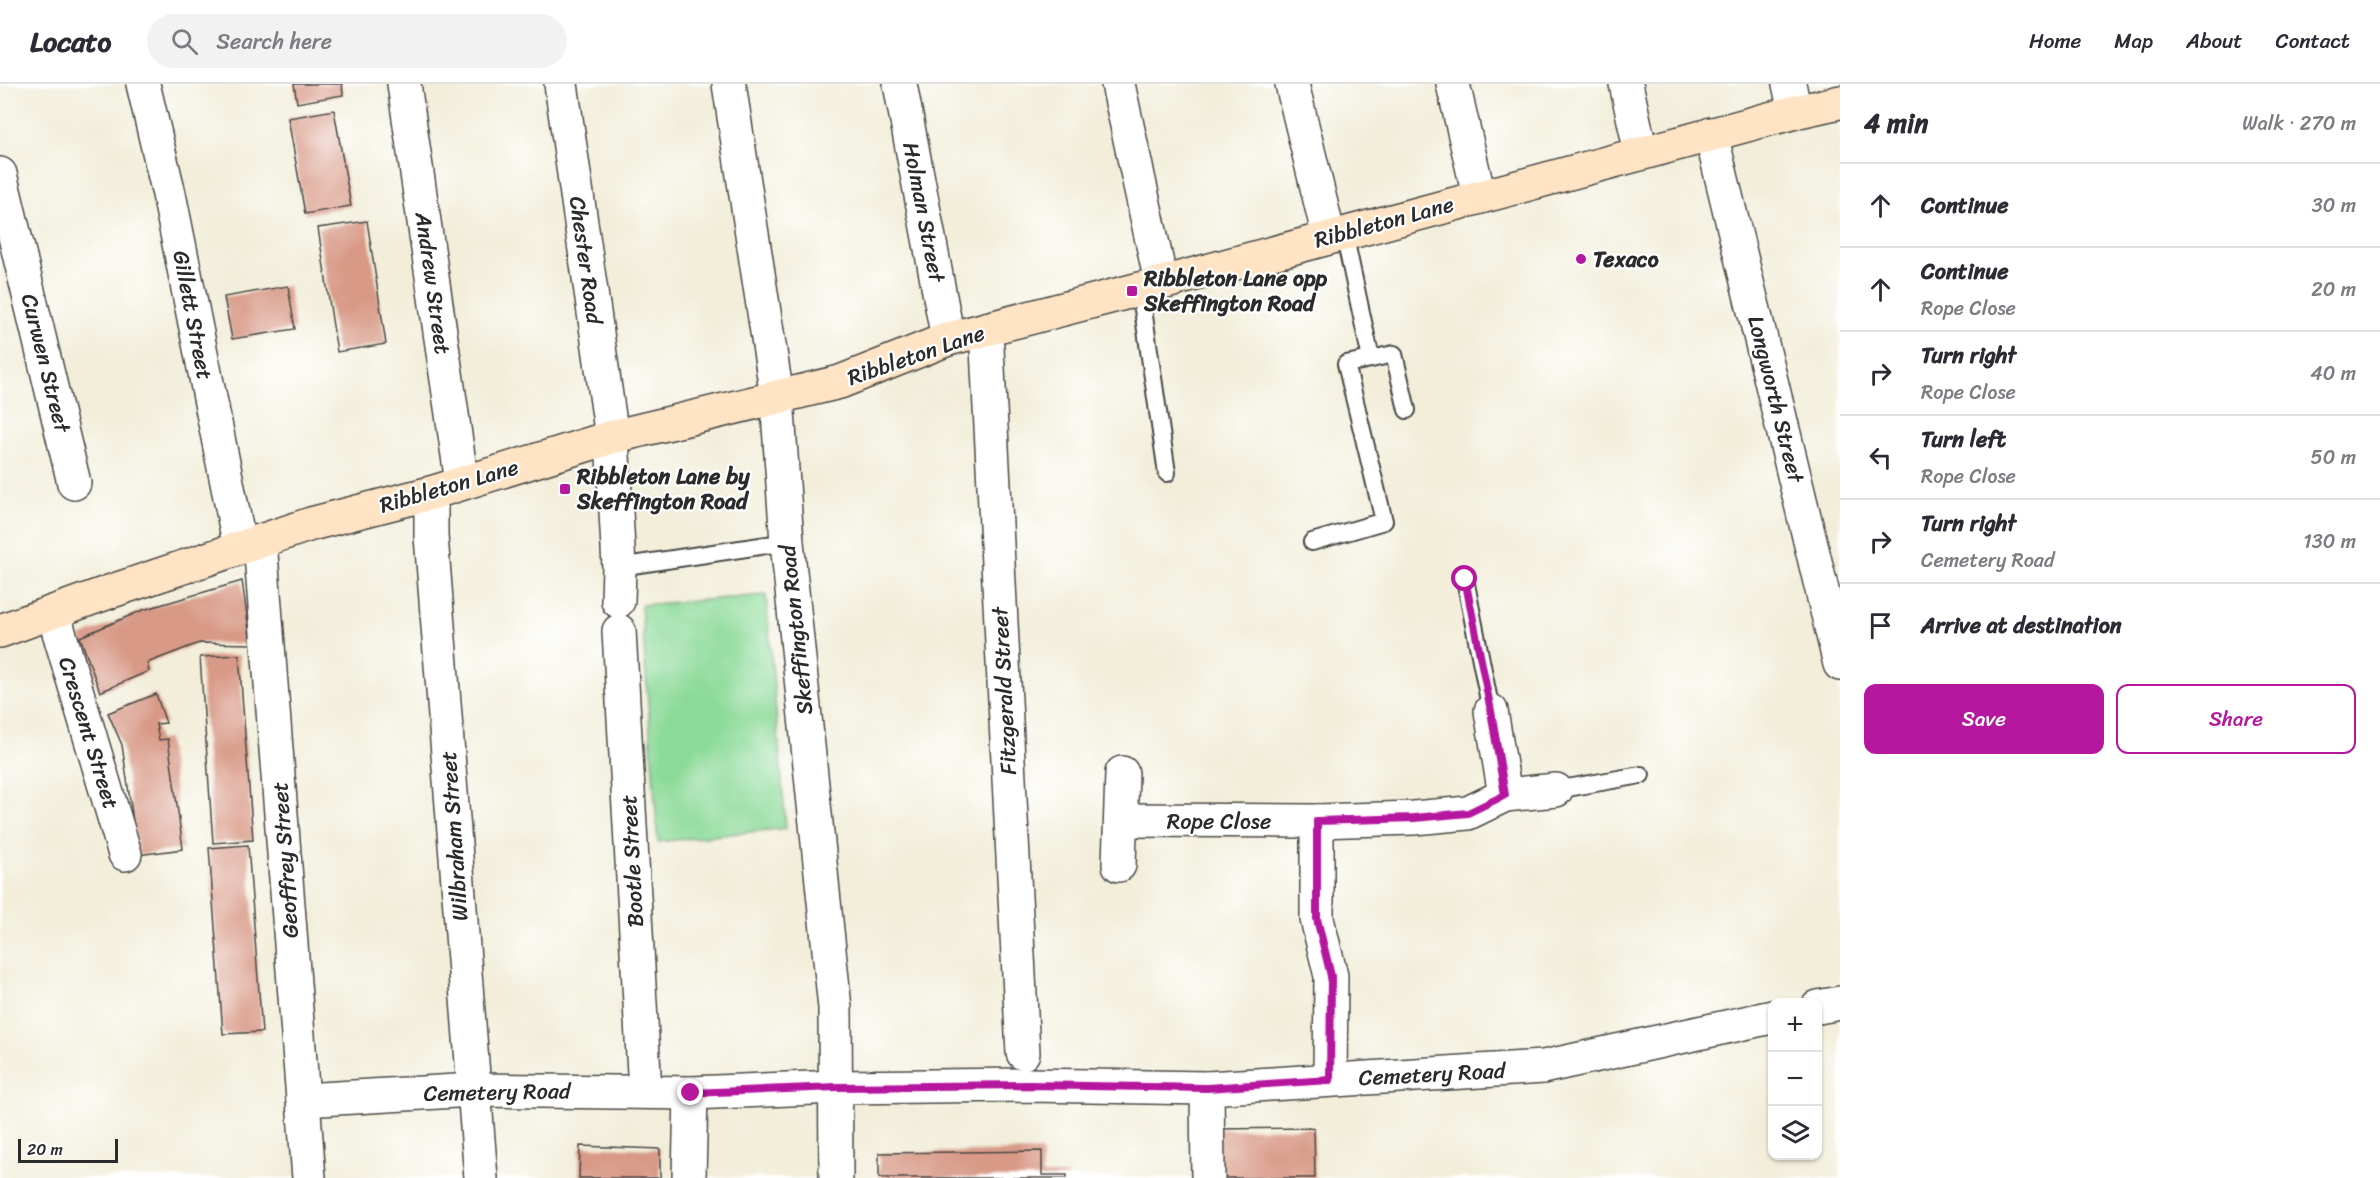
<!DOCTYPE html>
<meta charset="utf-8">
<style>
:root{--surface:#fff;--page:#f2f2f3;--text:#2b2b33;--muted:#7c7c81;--line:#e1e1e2;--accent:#b5179e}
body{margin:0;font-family:Sriracha,sans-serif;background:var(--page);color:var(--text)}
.controls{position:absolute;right:18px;bottom:18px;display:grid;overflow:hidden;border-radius:12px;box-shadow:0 2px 4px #0004}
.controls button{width:54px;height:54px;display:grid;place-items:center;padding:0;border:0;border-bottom:2px solid var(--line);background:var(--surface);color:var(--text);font:30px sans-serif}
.scale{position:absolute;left:18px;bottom:15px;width:100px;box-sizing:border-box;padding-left:6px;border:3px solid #2b2b2b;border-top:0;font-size:16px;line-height:21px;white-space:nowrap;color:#2b2b2b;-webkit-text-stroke:4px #fff;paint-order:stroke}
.stop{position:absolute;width:18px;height:18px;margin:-14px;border:4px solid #b5179e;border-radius:50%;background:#fff}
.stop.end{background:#b5179e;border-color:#fff;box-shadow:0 2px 6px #0008}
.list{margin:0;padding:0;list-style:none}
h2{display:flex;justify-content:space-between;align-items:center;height:78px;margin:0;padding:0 24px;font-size:26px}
h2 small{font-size:20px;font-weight:400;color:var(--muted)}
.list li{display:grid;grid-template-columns:39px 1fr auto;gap:18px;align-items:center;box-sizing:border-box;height:84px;padding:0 24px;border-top:2px solid var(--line)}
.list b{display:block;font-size:22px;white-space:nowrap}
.list p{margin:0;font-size:20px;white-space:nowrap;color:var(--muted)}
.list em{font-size:20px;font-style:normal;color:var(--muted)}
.actions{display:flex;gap:12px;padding:18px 24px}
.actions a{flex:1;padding:14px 0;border:2px solid var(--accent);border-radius:12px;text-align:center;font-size:21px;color:var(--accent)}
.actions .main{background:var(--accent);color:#fff}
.icon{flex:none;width:33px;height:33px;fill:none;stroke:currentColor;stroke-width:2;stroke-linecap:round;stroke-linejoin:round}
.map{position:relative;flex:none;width:1840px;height:1094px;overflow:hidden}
header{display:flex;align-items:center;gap:36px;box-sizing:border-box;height:84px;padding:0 30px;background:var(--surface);border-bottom:2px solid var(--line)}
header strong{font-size:28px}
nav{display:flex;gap:33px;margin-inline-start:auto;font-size:21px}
.search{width:420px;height:54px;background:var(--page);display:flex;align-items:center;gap:15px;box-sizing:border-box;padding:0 21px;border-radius:33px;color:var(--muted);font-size:22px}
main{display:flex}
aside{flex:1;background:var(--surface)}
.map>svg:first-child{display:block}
</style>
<header>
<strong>Locato</strong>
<div class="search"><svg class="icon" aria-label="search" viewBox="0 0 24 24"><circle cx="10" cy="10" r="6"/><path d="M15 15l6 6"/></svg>Search here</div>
<nav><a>Home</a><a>Map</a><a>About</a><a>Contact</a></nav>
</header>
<main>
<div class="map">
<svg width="1840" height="1094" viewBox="0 0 1840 1094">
<rect width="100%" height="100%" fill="#fff"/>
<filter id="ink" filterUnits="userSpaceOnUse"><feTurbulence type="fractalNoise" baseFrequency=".0167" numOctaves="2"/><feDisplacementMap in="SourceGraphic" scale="12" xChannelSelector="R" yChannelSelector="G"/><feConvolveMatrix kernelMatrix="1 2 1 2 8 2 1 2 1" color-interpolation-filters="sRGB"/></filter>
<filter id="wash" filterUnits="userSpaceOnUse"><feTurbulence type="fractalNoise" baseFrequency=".008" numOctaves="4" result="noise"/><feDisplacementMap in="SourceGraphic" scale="24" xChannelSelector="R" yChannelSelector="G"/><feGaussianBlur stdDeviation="1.35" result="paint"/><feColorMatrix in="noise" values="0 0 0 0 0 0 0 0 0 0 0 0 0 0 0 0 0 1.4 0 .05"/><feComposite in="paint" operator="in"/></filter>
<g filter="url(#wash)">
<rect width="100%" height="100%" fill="#f2eeda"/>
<!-- green -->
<polygon fill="#8cda99" stroke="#5c8262" stroke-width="1.5" points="766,511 786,744 658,758 641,521"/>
<g id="blocks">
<!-- building -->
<g fill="#d89986">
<polygon points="294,0 342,0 343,11 297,19"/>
<polygon points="334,26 351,122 305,130 288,34"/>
<polygon points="367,137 386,260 337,268 318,144"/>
<polygon points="288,202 295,245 232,255 224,213"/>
<polygon points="242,497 251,560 199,559 147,579 149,587 100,608 80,553 143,526"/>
<polygon points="239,571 253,756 213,759 200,573"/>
<polygon points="156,610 166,639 156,640 159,656 168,655 183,765 138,771 122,661 108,629"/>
<polygon points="248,761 262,948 223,950 209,764"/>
<polygon points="1314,1044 1315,1094 1217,1094 1217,1045"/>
<polygon points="580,1062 660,1065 660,1094 579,1094"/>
<polygon points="1042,1067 1042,1091 1067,1091 1067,1094 879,1094 879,1069"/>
</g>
</g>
</g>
<g filter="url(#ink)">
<use href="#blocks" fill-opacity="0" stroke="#494845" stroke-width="1.5"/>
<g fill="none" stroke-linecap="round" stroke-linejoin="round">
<!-- service casing -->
<g stroke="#494845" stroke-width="20">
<g id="service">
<polyline points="1344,149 1371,275 1394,270 1407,326"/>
<polyline points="1140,205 1167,389"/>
<polyline points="1312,458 1384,437 1346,280 1371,275"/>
<polyline points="619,483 787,458"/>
<polyline points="1465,495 1491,627"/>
<polyline points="1556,706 1641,691"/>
</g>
</g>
<!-- minor casing -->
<g stroke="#494845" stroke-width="36">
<g id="minor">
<polyline points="143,0 169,110 240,463"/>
<polyline points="404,0 462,399"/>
<polyline points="561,0 612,353 619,483 618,517"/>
<polyline points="900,0 948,255"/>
<polyline points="1118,0 1161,198"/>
<polyline points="1292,0 1329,153"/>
<polyline points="1453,0 1479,112"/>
<polyline points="1626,0 1641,69"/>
<polyline points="1789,0 1795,28"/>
<polyline points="1711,50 1840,580"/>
<polyline points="0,90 74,399"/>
<polyline points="986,245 1023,969"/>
<polyline points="431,409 431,452 481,1094"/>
<polyline points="260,457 309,1094"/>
<polyline points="53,528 125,770"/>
<polyline points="619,547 645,1007"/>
<polyline points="1505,711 1556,706"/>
<polyline points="1121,736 1317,737 1317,835 1331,892 1330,996"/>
<polyline points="1317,737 1414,734 1468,729 1505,711 1491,627"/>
<polyline points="1119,781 1122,689"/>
<polyline points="1818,923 1840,919"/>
<polyline points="1207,1004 1208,1094"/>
<polyline points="303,1016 473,1006 691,1009 837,1003 1029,1001 1207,1004 1543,983 1772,933"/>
<polyline points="689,1094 691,1009"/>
</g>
</g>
<!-- tertiary casing -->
<g stroke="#494845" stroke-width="36">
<polyline id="tertiary" points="729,0 777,313 787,458 835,924 836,1094"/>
</g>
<!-- secondary casing -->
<g stroke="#494845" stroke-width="36">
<polyline id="secondary" points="0,547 109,508 311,440 431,409 612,353 840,298 948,255 1140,205 1795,28 1840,18"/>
</g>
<!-- service -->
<use href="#service" stroke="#fff" stroke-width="16"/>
<!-- minor -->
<use href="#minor" stroke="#fff" stroke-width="33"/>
<!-- tertiary -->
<use href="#tertiary" stroke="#fff" stroke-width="33"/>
<!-- secondary -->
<use href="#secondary" stroke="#fee4c5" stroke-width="33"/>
</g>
</g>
<g fill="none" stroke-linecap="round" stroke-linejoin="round" filter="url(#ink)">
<!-- route -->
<polyline stroke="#b5179e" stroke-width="8" points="691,1009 837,1003 1029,1001 1207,1004 1330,996 1331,892 1317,835 1317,737 1414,734 1468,729 1505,711 1491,627 1465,495"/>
</g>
<!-- markers -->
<g fill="#b5179e" stroke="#fff" stroke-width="2">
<circle cx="1581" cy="175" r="6"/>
<rect x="1126" y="201" width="12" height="12" rx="3"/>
<rect x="559" y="399" width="12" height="12" rx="3"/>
</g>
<g text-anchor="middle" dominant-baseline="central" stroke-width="4.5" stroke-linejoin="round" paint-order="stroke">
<!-- street labels -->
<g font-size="22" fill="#2b2b2b" stroke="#fff">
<text transform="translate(924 128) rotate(79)">Holman Street</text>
<text transform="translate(1384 138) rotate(-15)">Ribbleton Lane</text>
<text transform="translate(586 176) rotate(82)">Chester Road</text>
<text transform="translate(433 199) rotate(82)">Andrew Street</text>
<text transform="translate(193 231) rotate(79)">Gillett Street</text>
<text transform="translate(916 271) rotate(-19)">Ribbleton Lane</text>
<text transform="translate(46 279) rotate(76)">Curwen Street</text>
<text transform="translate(1776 315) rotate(76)">Longworth Street</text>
<text transform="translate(449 402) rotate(-16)">Ribbleton Lane</text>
<text transform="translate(796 546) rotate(-96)">Skeffington Road</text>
<text transform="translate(1004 607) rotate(-93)">Fitzgerald Street</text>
<text transform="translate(89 649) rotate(73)">Crescent Street</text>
<text x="1219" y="737">Rope Close</text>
<text transform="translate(454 752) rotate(-94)">Wilbraham Street</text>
<text transform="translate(285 776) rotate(-94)">Geoffrey Street</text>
<text transform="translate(632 777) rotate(-93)">Bootle Street</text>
<text transform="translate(1432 990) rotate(-3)">Cemetery Road</text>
<text transform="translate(497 1008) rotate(-1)">Cemetery Road</text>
</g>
<!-- poi labels -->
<g font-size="22" font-weight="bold" fill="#2b2b2b" stroke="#fff" text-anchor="start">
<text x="1593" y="175">Texaco</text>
<text x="1144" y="194">Ribbleton Lane opp<tspan x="1144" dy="25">Skeffington Road</tspan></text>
<text x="577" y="392">Ribbleton Lane by<tspan x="577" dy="25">Skeffington Road</tspan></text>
</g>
</g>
</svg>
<div class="controls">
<button>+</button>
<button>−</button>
<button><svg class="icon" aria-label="layers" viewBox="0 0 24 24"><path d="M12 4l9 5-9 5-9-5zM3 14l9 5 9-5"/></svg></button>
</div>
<div class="scale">20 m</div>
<div class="stop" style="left:1465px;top:495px"></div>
<div class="stop end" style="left:691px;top:1009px"></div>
</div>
<aside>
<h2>4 min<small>Walk · 270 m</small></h2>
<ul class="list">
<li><svg class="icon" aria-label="ahead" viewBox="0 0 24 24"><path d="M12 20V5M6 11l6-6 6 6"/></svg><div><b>Continue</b></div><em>30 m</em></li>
<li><svg class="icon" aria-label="ahead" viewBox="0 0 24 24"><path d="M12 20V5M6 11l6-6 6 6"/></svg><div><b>Continue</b><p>Rope Close</p></div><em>20 m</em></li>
<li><svg class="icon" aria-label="right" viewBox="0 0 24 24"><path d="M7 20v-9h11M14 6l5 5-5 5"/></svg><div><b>Turn right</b><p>Rope Close</p></div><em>40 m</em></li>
<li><svg class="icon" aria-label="left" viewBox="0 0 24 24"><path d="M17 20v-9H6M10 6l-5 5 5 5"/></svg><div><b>Turn left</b><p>Rope Close</p></div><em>50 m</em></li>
<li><svg class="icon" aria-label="right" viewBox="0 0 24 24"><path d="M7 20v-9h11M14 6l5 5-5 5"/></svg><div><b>Turn right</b><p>Cemetery Road</p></div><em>130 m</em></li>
<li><svg class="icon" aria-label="arrive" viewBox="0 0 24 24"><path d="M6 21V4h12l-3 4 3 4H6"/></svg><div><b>Arrive at destination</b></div></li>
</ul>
<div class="actions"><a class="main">Save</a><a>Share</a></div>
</aside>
</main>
